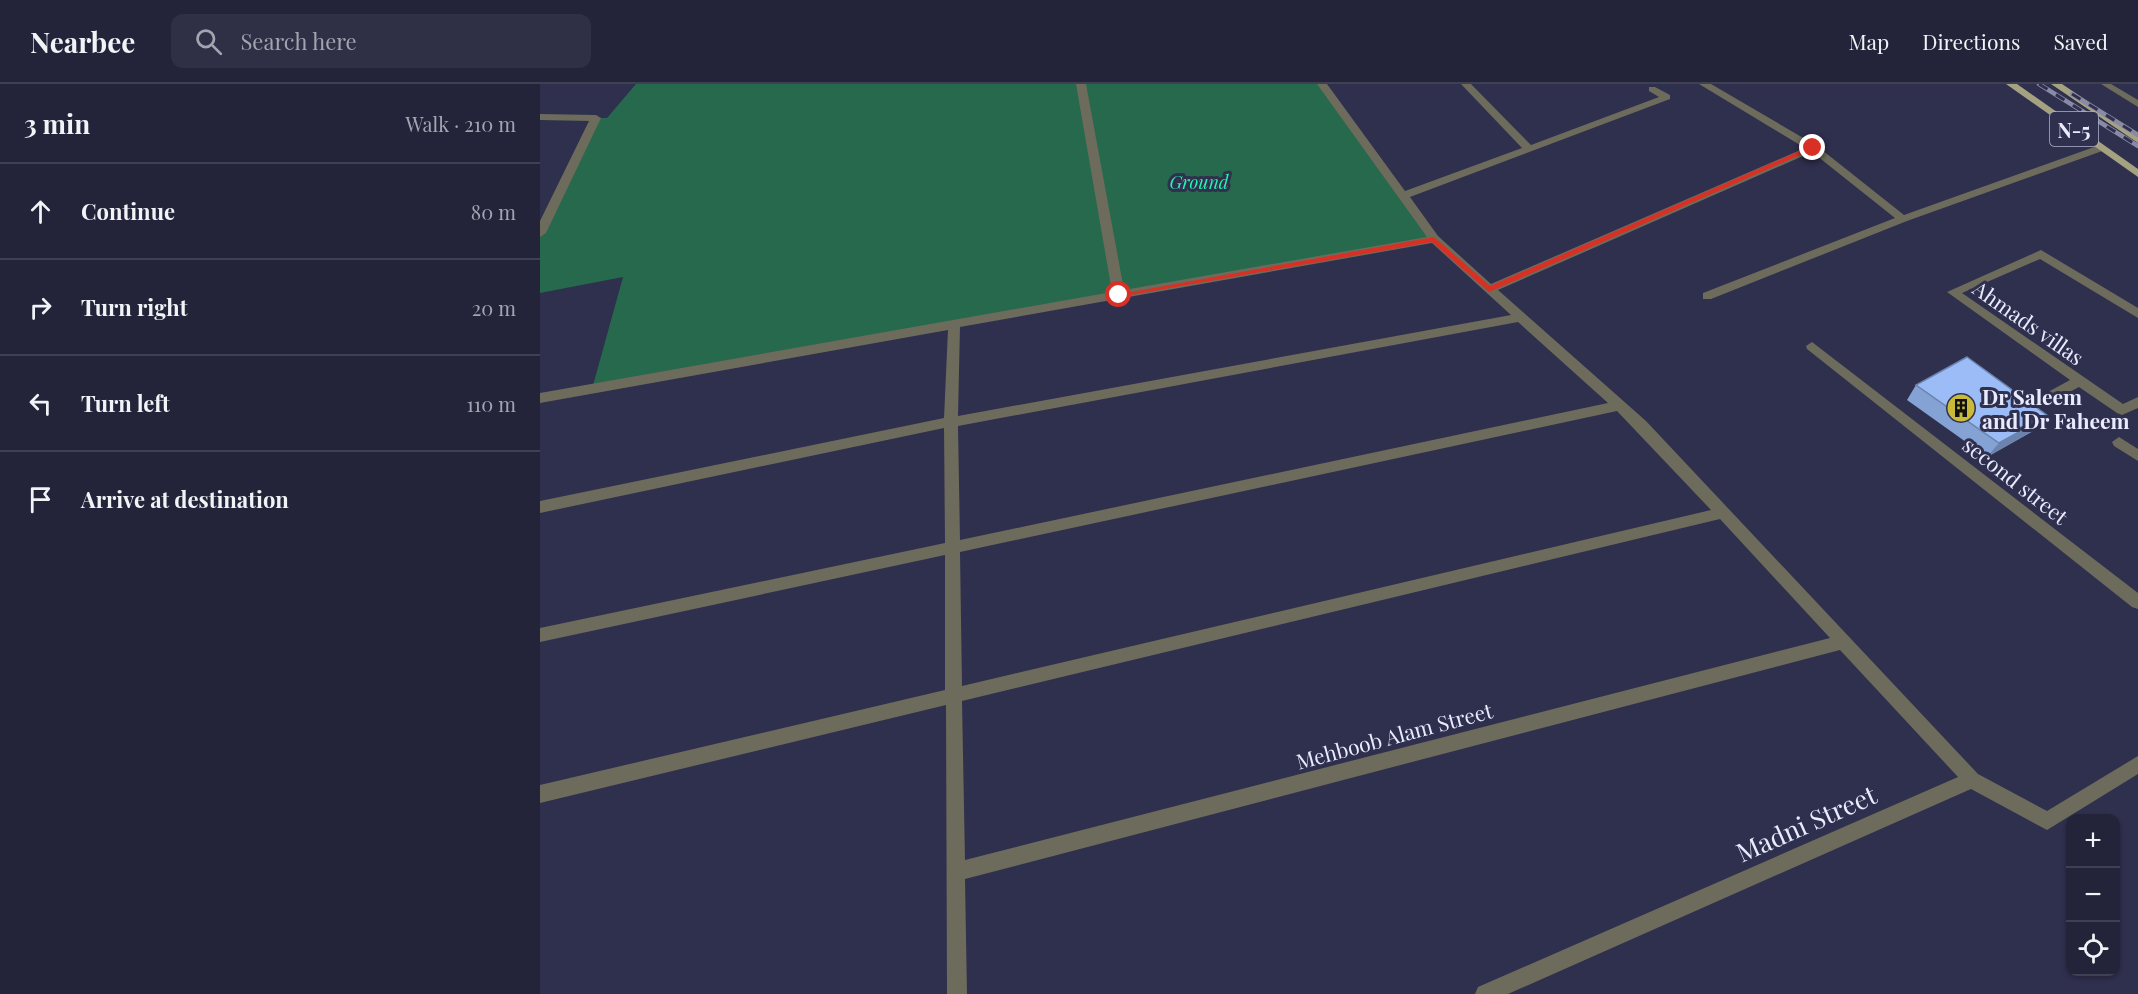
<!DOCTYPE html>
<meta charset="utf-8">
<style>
:root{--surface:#23233a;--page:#2f2f45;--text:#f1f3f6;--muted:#a3a4af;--line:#404054}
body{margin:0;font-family:"Playfair Display",serif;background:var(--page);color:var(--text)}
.controls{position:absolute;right:18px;bottom:18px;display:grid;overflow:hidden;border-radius:12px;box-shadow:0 2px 4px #0004}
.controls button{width:54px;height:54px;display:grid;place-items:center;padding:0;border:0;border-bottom:2px solid var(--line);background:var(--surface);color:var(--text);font:30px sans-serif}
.stop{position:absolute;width:18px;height:18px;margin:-14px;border:4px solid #d93025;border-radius:50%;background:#fff}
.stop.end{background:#d93025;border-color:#fff;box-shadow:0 2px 6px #0008}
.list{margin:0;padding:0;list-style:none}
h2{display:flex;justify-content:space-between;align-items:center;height:78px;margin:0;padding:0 24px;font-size:26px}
h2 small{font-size:20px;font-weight:400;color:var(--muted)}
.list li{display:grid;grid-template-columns:39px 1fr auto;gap:18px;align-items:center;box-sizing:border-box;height:96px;padding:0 24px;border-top:2px solid var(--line)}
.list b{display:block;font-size:22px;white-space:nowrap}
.list em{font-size:20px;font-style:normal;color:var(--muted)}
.icon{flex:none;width:33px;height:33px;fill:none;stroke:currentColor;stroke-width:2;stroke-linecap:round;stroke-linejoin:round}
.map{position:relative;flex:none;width:1598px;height:910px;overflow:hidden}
header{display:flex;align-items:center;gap:36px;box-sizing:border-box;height:84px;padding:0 30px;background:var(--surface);border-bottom:2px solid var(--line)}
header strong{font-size:28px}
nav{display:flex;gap:33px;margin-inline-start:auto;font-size:21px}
.search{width:420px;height:54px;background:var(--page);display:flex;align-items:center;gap:15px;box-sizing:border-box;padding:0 21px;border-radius:12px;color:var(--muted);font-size:22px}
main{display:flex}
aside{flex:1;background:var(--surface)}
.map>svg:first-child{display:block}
</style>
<header>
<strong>Nearbee</strong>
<div class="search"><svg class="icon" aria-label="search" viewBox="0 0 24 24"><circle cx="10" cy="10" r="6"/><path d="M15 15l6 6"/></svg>Search here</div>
<nav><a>Map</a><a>Directions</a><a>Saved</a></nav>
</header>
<main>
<aside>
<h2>3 min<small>Walk · 210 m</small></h2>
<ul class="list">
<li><svg class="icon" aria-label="ahead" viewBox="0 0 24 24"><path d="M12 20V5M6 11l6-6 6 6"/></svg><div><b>Continue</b></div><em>80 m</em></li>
<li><svg class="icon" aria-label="right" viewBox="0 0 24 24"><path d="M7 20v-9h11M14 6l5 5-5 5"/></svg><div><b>Turn right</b></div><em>20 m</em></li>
<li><svg class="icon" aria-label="left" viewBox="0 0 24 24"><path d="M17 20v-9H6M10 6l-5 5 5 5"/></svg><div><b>Turn left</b></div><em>110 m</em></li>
<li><svg class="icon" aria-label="arrive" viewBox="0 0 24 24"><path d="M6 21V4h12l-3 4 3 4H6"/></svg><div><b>Arrive at destination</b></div></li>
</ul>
</aside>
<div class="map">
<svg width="1598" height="910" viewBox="0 0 1598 910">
<rect width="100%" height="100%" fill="#2f2f4e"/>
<!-- green -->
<polygon fill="#26694d" points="96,0 782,0 894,155 52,305 83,193 0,209 0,149 56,34 67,34"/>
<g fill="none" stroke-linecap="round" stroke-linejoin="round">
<!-- lane -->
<polygon fill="#6d6b5b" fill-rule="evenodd" points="1561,0 1571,0 1598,16 1598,23"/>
<!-- street -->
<g fill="#6d6b5b" fill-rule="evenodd">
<path d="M536 0H546L584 206 887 153 777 0H787L865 107 982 64 921 0H931L991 61 1119 13 1109 7V3H1115L1130 11V15L870 113 898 152 951 200 1265 64 1159 0H1171L1277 62 1364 131 1557 62H1565V66L1367 137 1171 215H1163V209L1355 134 1272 68 958 206 1106 337 1438 690 1507 727 1598 672V690L1507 746 1431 705 968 910H935L938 903 1418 693 1300 566 425 795 427 910H407L406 621 0 719V701L405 606V471L0 558V544L405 459 404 344 0 429V417L404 334 408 246 0 319V309L572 208ZM892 159 971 231 418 332 420 243ZM978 238 1068 319 420 456 418 342ZM1077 327 1171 426 422 602 420 468ZM1180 435 1290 554 425 776 422 617Z"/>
<polygon points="0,30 56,31 61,34 6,149 0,153 0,137 49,37 0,36"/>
<polygon points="1501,166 1598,224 1598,234 1500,175 1422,209 1583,320 1598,313 1598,324 1582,331 1577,329 1539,303 1487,331 1477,331 1475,328 1477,325 1530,296 1407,208"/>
<polygon points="1272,258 1598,509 1598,525 1592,523 1267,265 1266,262"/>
<polygon points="1579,353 1598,365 1598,377 1574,362 1572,358"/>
</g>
<!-- primary -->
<g fill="#a5a281" fill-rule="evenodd">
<polygon points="1466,0 1477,0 1598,85 1598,93"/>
<polygon points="1511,0 1522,0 1598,51 1598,59"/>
</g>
<!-- rail casing -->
<g stroke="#898aa4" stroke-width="4.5">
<g id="rail">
<polyline points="1499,0 1598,62"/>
<polyline points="1532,10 1598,51"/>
</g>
</g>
<!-- rail -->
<use href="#rail" stroke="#2f2f4e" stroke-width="3" stroke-dasharray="10" stroke-linecap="butt"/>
</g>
<!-- wall -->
<polygon fill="#85a2d4" points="1376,301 1495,346 1447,373 1367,316"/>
<!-- shaded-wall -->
<polygon fill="#6c84ad" points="1508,332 1495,346 1447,373 1459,359"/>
<!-- building -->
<polygon fill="#9bbcf7" stroke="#6c84ad" stroke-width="1.5" points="1427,273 1508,332 1459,359 1376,301"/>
<!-- route -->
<polygon fill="#d93025" points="1271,62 1276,64 949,208 892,158 579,213 575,211 894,153 950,202"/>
<!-- icons -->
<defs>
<g id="building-disc" transform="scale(1.5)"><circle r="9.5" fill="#caba3a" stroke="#2f2f4e"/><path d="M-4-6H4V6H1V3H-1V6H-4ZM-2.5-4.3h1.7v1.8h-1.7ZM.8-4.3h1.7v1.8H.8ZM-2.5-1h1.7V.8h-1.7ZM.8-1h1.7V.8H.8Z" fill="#111"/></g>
</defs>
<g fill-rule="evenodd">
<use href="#building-disc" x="1421" y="324"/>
</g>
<g text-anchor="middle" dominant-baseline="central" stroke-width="6" stroke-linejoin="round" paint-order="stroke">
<!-- far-park labels -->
<g font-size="18" font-style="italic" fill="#24f7ae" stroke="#2f2f4e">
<text x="659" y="98">Ground</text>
</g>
<!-- shield labels -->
<rect fill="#2f2f4e" stroke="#b1b3ca" stroke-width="1.5" x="1510" y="28" width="48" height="34" rx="4.5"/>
<g font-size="20" font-weight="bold" fill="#e9ebff">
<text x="1534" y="45">N-5</text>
</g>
<!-- street labels -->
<g font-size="21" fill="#e9ebff" stroke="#2f2f4e">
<text transform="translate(1489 238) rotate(35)">Ahmads villas</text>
<text transform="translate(1476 396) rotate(38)">second street</text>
<text transform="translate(854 651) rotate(-15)">Mehboob Alam Street</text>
</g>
<!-- poi labels -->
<g font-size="21" font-weight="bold" fill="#e9ebff" stroke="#2f2f4e" text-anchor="start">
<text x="1442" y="312">Dr Saleem<tspan x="1442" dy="24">and Dr Faheem</tspan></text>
</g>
<!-- near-street labels -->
<g font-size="26" fill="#e9ebff" stroke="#2f2f4e">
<text transform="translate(1266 739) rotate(-24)">Madni Street</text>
</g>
</g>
</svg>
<div class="controls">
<button>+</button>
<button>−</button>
<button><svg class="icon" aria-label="locate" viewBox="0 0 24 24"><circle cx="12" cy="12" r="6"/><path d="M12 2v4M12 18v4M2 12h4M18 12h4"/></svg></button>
</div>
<div class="stop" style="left:579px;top:211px"></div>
<div class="stop end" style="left:1273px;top:64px"></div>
</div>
</main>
